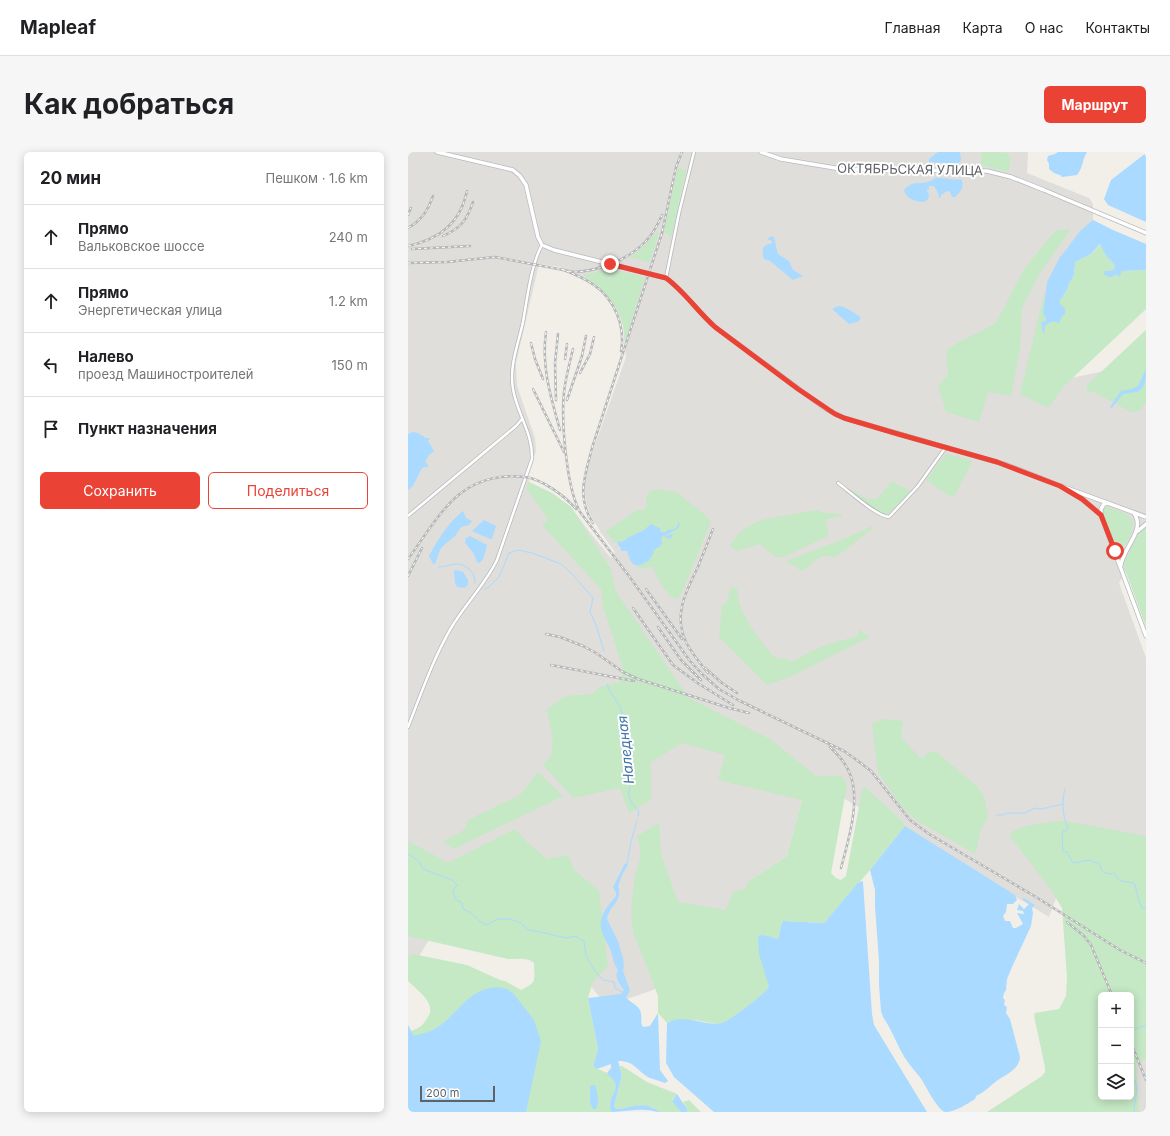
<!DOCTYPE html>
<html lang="ru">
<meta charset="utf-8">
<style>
:root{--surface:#fff;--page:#f6f6f6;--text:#202124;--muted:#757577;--line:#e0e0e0;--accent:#ea4335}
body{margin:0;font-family:Inter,sans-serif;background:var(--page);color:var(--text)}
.controls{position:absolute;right:12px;bottom:12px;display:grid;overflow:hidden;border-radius:6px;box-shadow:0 2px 10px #0003}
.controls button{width:36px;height:36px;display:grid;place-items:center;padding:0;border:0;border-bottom:1px solid var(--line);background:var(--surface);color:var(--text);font:20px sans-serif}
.scale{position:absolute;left:12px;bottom:10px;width:75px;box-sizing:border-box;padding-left:4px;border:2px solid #5f6368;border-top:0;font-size:11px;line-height:14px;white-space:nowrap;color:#5f6368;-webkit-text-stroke:3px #fff;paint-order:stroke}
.stop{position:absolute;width:12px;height:12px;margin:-9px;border:3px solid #ea4335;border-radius:50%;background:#fff}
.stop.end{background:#ea4335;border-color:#fff;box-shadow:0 1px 4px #0008}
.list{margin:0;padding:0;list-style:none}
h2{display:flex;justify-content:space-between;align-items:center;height:52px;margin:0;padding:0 16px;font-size:17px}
h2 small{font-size:13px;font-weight:400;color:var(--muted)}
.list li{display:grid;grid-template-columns:26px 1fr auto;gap:12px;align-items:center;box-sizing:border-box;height:64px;padding:0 16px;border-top:1px solid var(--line)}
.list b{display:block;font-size:15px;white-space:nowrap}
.list p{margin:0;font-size:13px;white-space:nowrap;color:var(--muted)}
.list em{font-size:13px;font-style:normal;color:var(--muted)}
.actions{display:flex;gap:8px;padding:12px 16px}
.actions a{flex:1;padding:9px 0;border:1px solid var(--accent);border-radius:6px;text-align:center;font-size:14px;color:var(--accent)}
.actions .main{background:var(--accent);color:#fff}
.icon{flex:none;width:22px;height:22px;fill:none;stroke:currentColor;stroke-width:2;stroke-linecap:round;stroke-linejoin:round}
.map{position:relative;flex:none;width:738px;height:960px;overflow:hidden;border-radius:6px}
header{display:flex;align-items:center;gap:24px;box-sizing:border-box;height:56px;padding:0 20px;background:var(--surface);border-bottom:1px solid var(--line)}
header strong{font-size:19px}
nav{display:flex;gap:22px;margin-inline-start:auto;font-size:14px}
.intro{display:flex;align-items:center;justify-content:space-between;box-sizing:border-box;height:96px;padding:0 24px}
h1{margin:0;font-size:28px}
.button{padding:10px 18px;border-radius:6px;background:var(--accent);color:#fff;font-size:14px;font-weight:700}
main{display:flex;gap:24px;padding:0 24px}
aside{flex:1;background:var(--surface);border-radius:6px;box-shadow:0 2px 10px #0003}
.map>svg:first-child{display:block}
</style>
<header>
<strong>Mapleaf</strong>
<nav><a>Главная</a><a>Карта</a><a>О нас</a><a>Контакты</a></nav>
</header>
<div class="intro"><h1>Как добраться</h1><a class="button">Маршрут</a></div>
<main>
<aside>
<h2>20 мин<small>Пешком · 1.6 km</small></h2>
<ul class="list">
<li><svg class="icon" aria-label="ahead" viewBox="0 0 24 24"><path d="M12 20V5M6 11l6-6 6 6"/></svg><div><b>Прямо</b><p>Вальковское шоссе</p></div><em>240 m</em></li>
<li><svg class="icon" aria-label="ahead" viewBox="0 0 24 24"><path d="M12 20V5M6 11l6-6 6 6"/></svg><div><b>Прямо</b><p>Энергетическая улица</p></div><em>1.2 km</em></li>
<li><svg class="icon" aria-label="left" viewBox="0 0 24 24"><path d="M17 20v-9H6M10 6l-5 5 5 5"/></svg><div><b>Налево</b><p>проезд Машиностроителей</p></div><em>150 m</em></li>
<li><svg class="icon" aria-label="arrive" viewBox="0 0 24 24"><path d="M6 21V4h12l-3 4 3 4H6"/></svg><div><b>Пункт назначения</b></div></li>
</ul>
<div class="actions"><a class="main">Сохранить</a><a>Поделиться</a></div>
</aside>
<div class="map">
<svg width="738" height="960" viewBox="0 0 738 960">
<rect width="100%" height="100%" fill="#f1efe8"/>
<!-- industrial -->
<g fill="#e0deda" fill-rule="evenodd">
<path d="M0 0H620L619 21 681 46 685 52V71L615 237 631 252 658 227 711 216 738 207V383L711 431 738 506V689L651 738 641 765 565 719 417 636 394 648 379 704 341 729 342 758 245 838 199 854 88 718 67 713 0 822ZM131 112 153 115 182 128 197 140 206 152 215 173 218 205 183 304 176 331 178 350 182 362 193 381 207 400 203 406 180 378 163 355 121 330 120 323 128 299 127 286 109 234 108 211Z"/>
<polygon points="738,901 738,960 727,960 725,908"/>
</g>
<!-- green -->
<g fill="#c5e8c5" fill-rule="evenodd">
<polygon points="574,0 599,1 603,7 600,20 572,13"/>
<polygon points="270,15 278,19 263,86 256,79"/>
<polygon points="663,77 632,121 614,156 612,197 603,244 580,240 571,270 538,260 530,234 540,223 538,201 540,197 551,190 581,175 589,169 616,117 647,79"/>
<polygon points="249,80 251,81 242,109 241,110 221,105 234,96"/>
<polygon points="693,92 699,105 707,113 706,117 702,119 709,122 714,119 738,118 738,157 656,234 640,256 612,242 637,139 635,162 638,165 637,174 641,170 644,169 651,150 659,138 661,132 666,123 667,110 683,102"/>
<path d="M200 116 237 125 217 191C216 185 217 179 215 173 210 150 192 137 175 123L181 122Z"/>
<polygon points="738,178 738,250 731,259 723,260 684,239 679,242 679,233"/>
<polygon points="538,302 563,308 564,310 546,345 543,345 518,328"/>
<polygon points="484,329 502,339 502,340 480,362 474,362 440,338 442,337 459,347 469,347"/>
<path d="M121 330 144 341 163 355 202 415 208 440 281 546 362 587 408 624H434L439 633 423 721 428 726 433 728 438 724 454 638 456 634 494 669 497 674 462 718 416 771 375 769 374 770 370 787 355 784 361 835C356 842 323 869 314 871 308 873 299 870 293 869 285 867 266 867 259 871L250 861V844L225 780 223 756 227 725 232 706V695L229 684 251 671 253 702 270 750 318 758 325 740 337 737 341 729 379 704 394 648 310 628 317 603 274 591 243 610V648L221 661 212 636 165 646 135 613 143 603 145 588 139 557 158 544 184 542 192 535 212 530 215 517 195 454 193 437 134 373 140 367 118 336Z"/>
<path d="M248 337 268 340 296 362 303 370 272 445 269 447C258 444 249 426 245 416L244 415 231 417 229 414C242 412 240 407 246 397 248 395 252 393 254 391V385L255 384 260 386 264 382 258 384 259 382 269 377 270 372 268 376 256 381 243 372C234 381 223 382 216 389H211L207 391 198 379 229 358H236L239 354 238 346 241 340Z"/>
<path d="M697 354 719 362 725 369C725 379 720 391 712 398H710L707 397 695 360V355Z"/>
<polygon points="409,358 417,361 434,362 434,364 418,367 420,384 376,405 367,405 352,392 329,399 323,395 323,391 330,382 343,373 353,368"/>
<polygon points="464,374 464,377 428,405 413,404 394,419 378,409 436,387"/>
<path d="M737 375 738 376V475L716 415C718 404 728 382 737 375Z"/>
<path d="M329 435C330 462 349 484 365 504L370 507 377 506 384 510C406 497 422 490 448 485L451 478 462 485 384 524 359 533 311 485 314 453 319 451 322 436Z"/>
<polygon points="476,567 495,569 493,585 511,605 515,606 521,600 528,600 569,634 576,644 580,666 573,677 567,702 508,668 493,654 470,620 464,571"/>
<polygon points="130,620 155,644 46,697 35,690 56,678 60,668 112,643"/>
<path d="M651 669H657L738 684V906L728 912 731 960H579L634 924 637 920V915L626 864 627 861 651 857 658 844 659 824 654 756 641 735 604 687 602 683C607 673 640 671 651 669ZM693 843H723V945H693Z"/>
<path d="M107 677 120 691 139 707 160 703 167 719 191 738 200 814 185 830 180 846 190 897 185 914C193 920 203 919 207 930 211 941 194 952 206 960H0V903L9 890 3 879C12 876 15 873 20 865 29 851 9 838 0 829V805L5 802 59 813 92 828 97 829 113 838C130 830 126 829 126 811 120 805 108 807 100 807L0 784V689L40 711Z"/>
<polygon points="212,914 214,914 239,930 269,942 264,948 273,960 252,960 245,955 233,953 211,957 208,957 206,954 214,923"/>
<polygon points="281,948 293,960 279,960 279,957 275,950"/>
</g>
<!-- water -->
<g fill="#aadaff">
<polygon points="530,0 552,0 553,8 550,12 521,10 521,7"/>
<path d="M650 0H679C674 8 675 16 669 23L654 25 652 23 646 21 641 17V12L639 8 640 4 647 2Z"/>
<polygon points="738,1 738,70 700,53 696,47 703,28"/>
<path d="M527 26C536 25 544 29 553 27 557 34 553 40 547 45H544L542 40 539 39 533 43 532 46H531L530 41 526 34H521V38L519 37V39L521 42 520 47 516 50C508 50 498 47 496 38 507 25 515 36 527 26Z"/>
<path d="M685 68 705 78 738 92V118L714 119 711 125 709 122C704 126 701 126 696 122L697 119H702L706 117 707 113 699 105 692 92 683 102 667 110 666 123 661 132 659 138 651 150 657 157V162L654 164 651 171C644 169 642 169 637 174V178L635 182 633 170 638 169V166L635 162V160L639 130 652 105 658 98 672 79Z"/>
<path d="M364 84 366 85 370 102 381 109 385 118 395 124 385 128 362 109 356 107C354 103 354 95 358 93 360 92 362 92 364 91V89L359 87Z"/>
<path d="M431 154C438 155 447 161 452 165V168L449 170 441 172 425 158V156Z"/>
<path d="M738 217C738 225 738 237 728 240 724 241 719 241 715 242L704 256 702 255 713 239 724 237 730 234Z"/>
<polygon points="5,280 10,281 18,286 22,286 20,289 26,299 21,303 17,310 21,314 14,316 5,334 0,338 0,282"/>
<path d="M55 359 58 366 64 369 61 373 53 375 47 384 35 394 32 398 27 412H25L21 404C30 387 40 371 55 359Z"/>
<polygon points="76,368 88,374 84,387 82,387 64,379"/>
<path d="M271 370 272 373 269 377 258 383V384L265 382 263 386 260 387V386L255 384 253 388 255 392 254 391 252 393H254L246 398C245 404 241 410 235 412 224 417 222 408 219 399H213V396L210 393 209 390 216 389 219 386 236 378 243 372 253 377 252 379 256 381 262 377 263 378 268 376Z"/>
<path d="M62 384 79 393C77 399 77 408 71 411L69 410 66 402 57 391 58 386Z"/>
<polygon points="47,418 55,420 60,428 60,433 56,436 49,435 47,431 46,419"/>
<path d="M497 674 607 743 609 748 605 752H599L598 760 595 764 597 769H602L605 776H608L615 772 609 761 616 762 615 759 609 758 611 752 616 757 621 752 614 747 616 746 627 753 624 756 625 761 623 774 604 815 599 827 598 838 596 841 595 846 597 848 596 853 599 855 598 861 602 867 612 905C611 919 595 923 586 931 579 937 576 940 568 944L567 947C559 952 547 960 537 960 530 958 518 935 514 928 509 921 502 914 497 906 489 893 484 878 475 865L473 859 471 833V809L467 755V738L462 718Z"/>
<path d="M217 711 220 713 215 721 210 734C216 748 201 754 199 767L210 789 215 806 216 814 215 819 222 838 218 846C224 851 233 855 233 862 234 867 232 870 235 875L242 874 250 861 252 918 260 929 257 931C253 929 247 928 242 926 228 919 228 909 210 909L214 923 206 954 208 957H211C227 954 238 949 252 960 247 960 243 958 238 958 227 957 216 960 204 960 197 948 210 942 207 931 206 927 201 924 199 921L203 916V912L189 917 185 914 190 897 180 846 213 842 216 838C211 831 206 826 210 818 204 809 206 806 202 797 200 792 196 786 194 780 189 765 199 755 208 744V741L205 735Z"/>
<path d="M454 729 455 730 464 862 466 873 519 960H306L266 925 258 911 259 871C277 860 297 875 314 871 322 869 356 842 361 835L351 802 350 784 355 783 370 787 374 770 375 769 416 771 450 731Z"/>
<path d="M89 835 99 837 105 841 126 868 133 889 118 960H0V873L6 884C13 882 21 880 27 877 50 863 59 837 89 835Z"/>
<path d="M184 933H187C189 939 192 951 188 957H185L182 951V935Z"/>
<polygon points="269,942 279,957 279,960 273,960 264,949"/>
</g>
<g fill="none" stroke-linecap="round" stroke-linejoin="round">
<!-- stream -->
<g stroke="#aadaff" stroke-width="1">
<path d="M30 415C43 415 49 407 61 417 65 420 67 425 67 431"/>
<polyline points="76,437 81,435 91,425 101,401 110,398 124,401 153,412 164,422 185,446 182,460 188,473 196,499"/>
<path d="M199 532C202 543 213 551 214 562 214 567 211 570 211 574 211 586 215 599 218 611 220 618 219 624 223 631 218 643 222 651 231 659L230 664"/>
<path d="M657 637C654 646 654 666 660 675L658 679H655L654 684 655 700H659L665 711 683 708 685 710 691 711C694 721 697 723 707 721 708 723 709 726 710 727 714 731 722 729 727 732 727 735 732 753 734 756L738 755"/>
<polyline points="588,663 595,663 599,661 617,661 627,656 633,657 655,652"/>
<path d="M0 702 12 710 15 717 44 728 49 733 45 739 47 747 54 751 55 757C66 761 71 771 79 773L90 767H102L113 771 120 778 137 781 158 786 167 784 176 789 178 804 186 818 195 828 206 830 207 836 216 841"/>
<polyline points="219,712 223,690 229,668"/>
<polyline points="724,879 738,873"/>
<polyline points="723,928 727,929 729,936 726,960"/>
</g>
<!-- street casing -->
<g stroke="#b5b8bc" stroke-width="4">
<g id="street">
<polyline points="258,126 271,61 286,0"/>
<path d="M430 331C441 339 468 364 481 365L510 334 538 295"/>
<polyline points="0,364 108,274 114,267"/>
<path d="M0 575C13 542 25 507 43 476 57 452 77 433 89 408L124 307C125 281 109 262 105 237 101 214 110 193 115 170 119 148 123 112 134 93"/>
</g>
</g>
<!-- secondary casing -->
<g stroke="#b6babf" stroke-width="5">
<g id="secondary">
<path d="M29 0 105 18 112 24 118 33 130 85 134 93 146 98 258 126C276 139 290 160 307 175L418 257 436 266 599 313 653 334 738 365"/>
<polyline points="353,0 373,7 433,17 579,19 603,25 636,38 738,81"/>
<polyline points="659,338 674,347 692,362"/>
<polyline points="699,351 696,352 693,357 693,363 738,484"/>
<polyline points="730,379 738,372"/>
<path d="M713 413C715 396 738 378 726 361"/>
</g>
</g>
<!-- street -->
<use href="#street" stroke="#fff" stroke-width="2.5"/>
<!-- secondary -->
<use href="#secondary" stroke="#fff" stroke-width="3.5"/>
<!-- rail casing -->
<g stroke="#b6b7b8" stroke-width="2.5">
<g id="rail">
<polyline points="0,63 3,56"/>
<path d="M0 76C14 68 20 58 25 44"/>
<path d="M35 84C53 76 59 68 65 50"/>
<path d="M0 94C31 87 52 72 59 39"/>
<polyline points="4,97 62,94"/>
<path d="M0 111 39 110 87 105 166 120C191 119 220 108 238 89 245 82 250 72 254 63"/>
<path d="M153 117C164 121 176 126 186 133 206 147 218 174 213 199"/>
<path d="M138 180C133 214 143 246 152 278"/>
<polyline points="123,191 127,207 135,227"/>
<path d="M165 197C162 209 159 221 157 233 152 262 158 335 172 360L221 424 282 509 294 522 311 537 330 548 436 599 450 609 463 619 502 668 521 682 628 745 712 798 738 811"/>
<polyline points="157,207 159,192"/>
<polyline points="172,221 182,202 186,185"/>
<polyline points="125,237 156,300"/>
<polyline points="148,248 147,211 150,182"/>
<polyline points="159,248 174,204 178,184"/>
<path d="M185 371C168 346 177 323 184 296L254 81 268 15 274 0"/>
<path d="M0 407C15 387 33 356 53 341 71 327 95 322 117 325 134 327 157 344 168 357"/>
<polyline points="0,424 14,396"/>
<polyline points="238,437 274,487"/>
<polyline points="225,456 265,513 291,532 325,553"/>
<polyline points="250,475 273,508 293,528"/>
<polyline points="138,482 152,485 175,494 188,501 215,520 230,527 321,556 341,561"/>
<polyline points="143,513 226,529"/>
<polyline points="297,516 314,531 329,541"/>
<path d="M300 521C292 511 284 502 278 490 265 463 278 439 290 415 295 402 300 390 305 377"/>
<path d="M422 595C430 603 438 611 442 622 453 649 440 689 433 716"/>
<polyline points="659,770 676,784 683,793 704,843"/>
<polyline points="723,891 738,928"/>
</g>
</g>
<!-- rail -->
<use href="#rail" stroke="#fff" stroke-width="1" stroke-dasharray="3" stroke-linecap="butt"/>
</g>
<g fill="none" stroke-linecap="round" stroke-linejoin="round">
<!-- route -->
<path stroke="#ea4335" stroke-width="5" d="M202 112 258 126C276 139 290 160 307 175L390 237 427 262 436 266 490 282 589 310 652 334 674 347 693 363 707 399"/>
</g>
<g text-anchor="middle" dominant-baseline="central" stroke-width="4" stroke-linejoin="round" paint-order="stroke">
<!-- street labels -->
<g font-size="13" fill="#5f6368" stroke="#fff">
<text transform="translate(502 17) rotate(1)">ОКТЯБРЬСКАЯ УЛИЦА</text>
</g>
<!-- water labels -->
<g font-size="14" font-style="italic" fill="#4174aa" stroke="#fff">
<text transform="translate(217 598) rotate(-96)">Наледная</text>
</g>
</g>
</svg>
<div class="controls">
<button>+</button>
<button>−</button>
<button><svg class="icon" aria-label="layers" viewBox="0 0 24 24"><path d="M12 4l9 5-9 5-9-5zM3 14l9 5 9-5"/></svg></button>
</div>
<div class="scale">200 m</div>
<div class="stop" style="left:707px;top:399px"></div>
<div class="stop end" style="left:202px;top:112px"></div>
</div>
</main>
